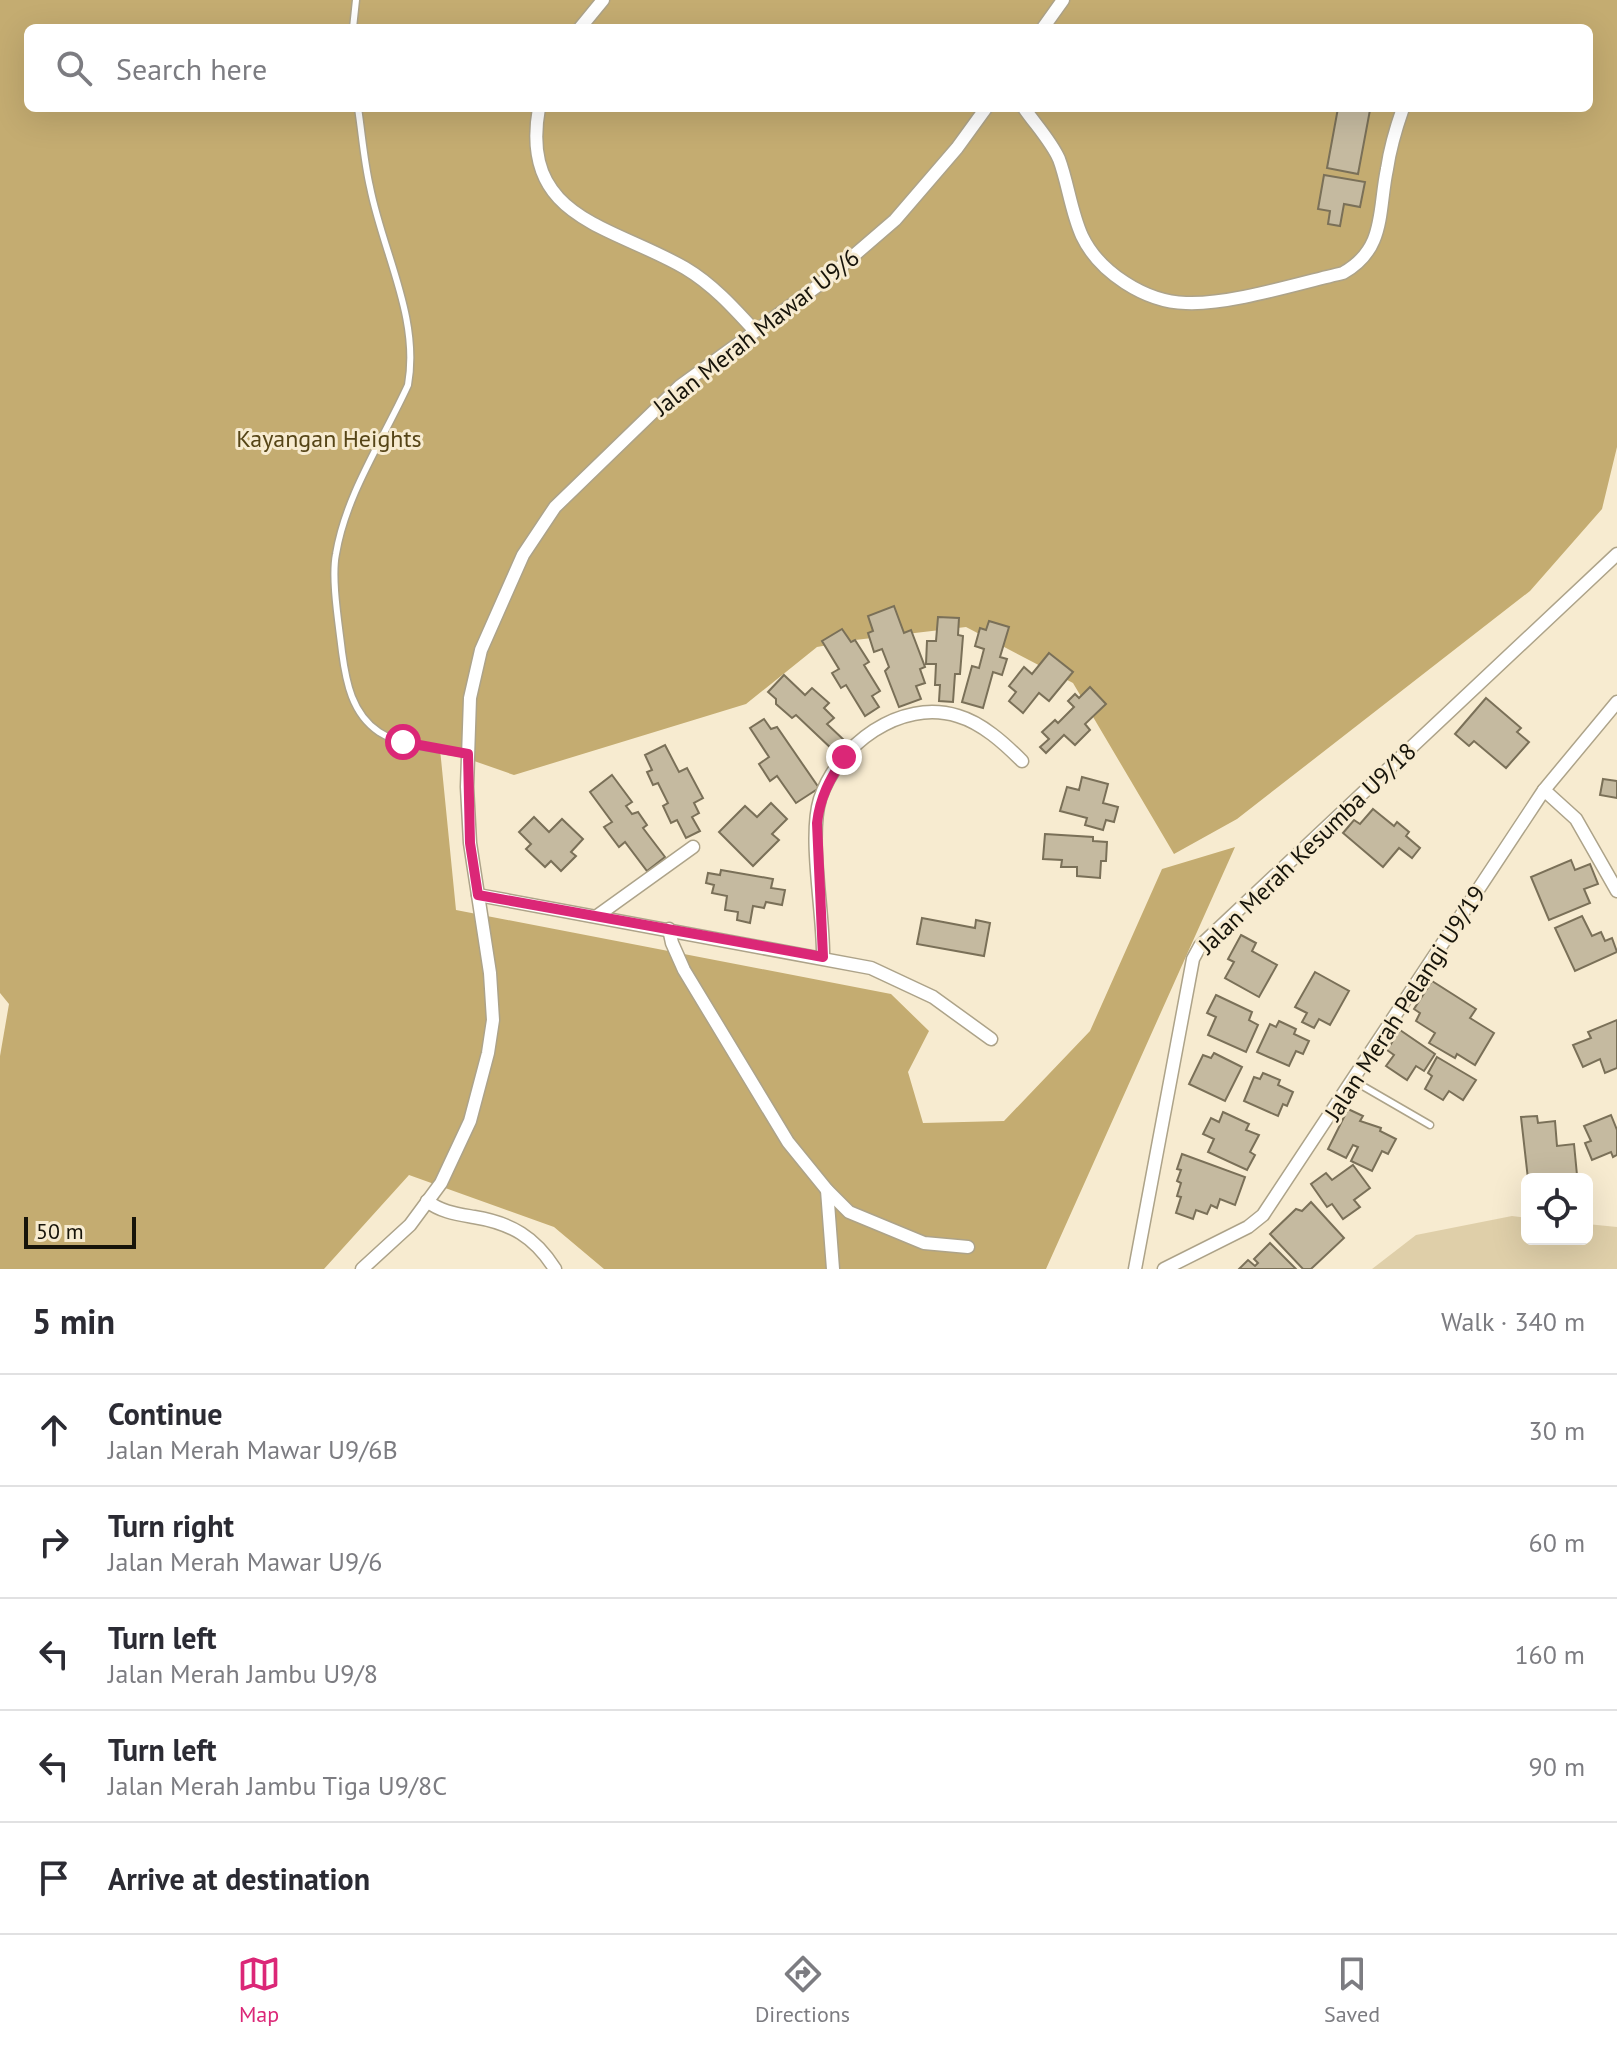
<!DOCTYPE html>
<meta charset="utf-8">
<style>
:root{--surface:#fff;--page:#f2f2f3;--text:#2b2b33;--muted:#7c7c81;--line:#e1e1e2;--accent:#db2777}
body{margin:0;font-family:"PT Sans",sans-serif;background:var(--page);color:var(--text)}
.controls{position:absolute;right:24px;bottom:24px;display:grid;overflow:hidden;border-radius:12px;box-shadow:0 8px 32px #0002}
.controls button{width:72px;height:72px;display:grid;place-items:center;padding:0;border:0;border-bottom:2px solid var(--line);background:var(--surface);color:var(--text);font:40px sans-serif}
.scale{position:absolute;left:24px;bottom:20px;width:112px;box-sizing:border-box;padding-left:8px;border:4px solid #17140a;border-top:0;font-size:22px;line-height:28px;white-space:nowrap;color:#17140a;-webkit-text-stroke:6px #f7ebd0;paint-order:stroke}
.stop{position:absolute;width:24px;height:24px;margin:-18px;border:6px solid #db2777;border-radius:50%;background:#fff}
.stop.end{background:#db2777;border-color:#fff;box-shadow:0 2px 8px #0008}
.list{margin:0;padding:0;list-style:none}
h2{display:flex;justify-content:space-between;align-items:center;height:104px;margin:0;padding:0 32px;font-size:34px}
h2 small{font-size:26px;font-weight:400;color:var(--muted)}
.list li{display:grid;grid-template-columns:52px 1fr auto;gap:24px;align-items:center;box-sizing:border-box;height:112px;padding:0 32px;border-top:2px solid var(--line)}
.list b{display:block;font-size:30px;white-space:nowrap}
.list p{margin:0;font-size:26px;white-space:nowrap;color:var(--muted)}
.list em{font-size:26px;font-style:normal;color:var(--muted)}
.icon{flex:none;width:44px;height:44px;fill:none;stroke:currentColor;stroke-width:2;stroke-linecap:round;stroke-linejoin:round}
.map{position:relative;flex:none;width:1617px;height:1269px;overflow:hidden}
.search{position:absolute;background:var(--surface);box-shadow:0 8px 32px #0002;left:24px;right:24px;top:24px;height:88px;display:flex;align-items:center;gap:20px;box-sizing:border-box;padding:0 28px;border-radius:12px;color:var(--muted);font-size:30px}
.sheet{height:664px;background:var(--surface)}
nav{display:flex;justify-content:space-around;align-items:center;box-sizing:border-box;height:112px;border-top:2px solid var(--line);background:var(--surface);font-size:22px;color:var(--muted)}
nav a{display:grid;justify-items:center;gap:4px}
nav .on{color:var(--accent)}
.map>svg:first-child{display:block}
</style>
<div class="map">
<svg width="1617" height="1269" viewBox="0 0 1617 1269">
<rect width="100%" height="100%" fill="#f7ebd0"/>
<!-- green -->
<polygon fill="#dfcfa9" points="1512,1216 1527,1218 1527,1239 1587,1239 1587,1224 1617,1227 1617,1269 1372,1269 1416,1235"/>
<!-- forest -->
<path fill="#c4ac71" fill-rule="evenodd" d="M0 0H1617V447L1602 509 1530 591 1237 819 1174 854 1073 683 966 627 855 640 817 647 746 704 514 775 440 749 456 910 891 994 929 1031 908 1072 923 1123 1004 1121 1090 1031 1162 869 1235 847 1046 1269H604L554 1227 409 1175 324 1269H0V1056L9 1004 0 993ZM28 28H1589V108H28Z"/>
<!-- building -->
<g fill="#c5baa0" stroke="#7a7058" stroke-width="2">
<polygon points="1338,108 1370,110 1358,174 1327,168"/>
<polygon points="1324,175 1365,182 1360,207 1344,204 1340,226 1328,224 1330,211 1318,209"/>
<polygon points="894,606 904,633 911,630 925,667 920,669 925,683 916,686 921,699 899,707 885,671 889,667 882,649 874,652 868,633 873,631 868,616"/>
<polygon points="938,617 959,618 958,635 963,636 960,674 955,674 953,702 939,701 940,685 935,685 936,664 926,664 927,641 936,641"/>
<polygon points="989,621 1009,627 1000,657 1007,659 1002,675 993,672 983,708 962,702 972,666 979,668 984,649 975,646 980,628 986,630"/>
<polygon points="842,629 851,642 855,640 869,662 864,665 880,691 872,696 879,707 865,716 846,685 841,688 832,673 839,669 822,641"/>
<polygon points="1049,653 1073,672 1049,701 1039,693 1023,713 1009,701 1016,692 1009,686 1024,667 1032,674"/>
<polygon points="784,675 805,695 812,688 829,703 824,708 834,718 827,724 844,740 834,751 796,715 792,718 776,704 776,699 768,692"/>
<polygon points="1090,687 1106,704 1085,724 1090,730 1075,745 1064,735 1046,753 1040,747 1049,739 1042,732 1055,720 1058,723 1074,707 1068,701 1075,694 1079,698"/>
<polygon points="1486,698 1521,728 1517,732 1529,742 1506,768 1474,741 1469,746 1455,734"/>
<polygon points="764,719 771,729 777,727 819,788 796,803 777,776 770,781 759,764 769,757 750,728"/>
<polygon points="665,745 679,772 687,768 703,798 694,803 699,813 692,817 700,831 686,838 677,820 671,823 663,806 668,803 658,783 653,785 647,772 652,770 645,755"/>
<polygon points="612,775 632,802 626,806 632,814 638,812 647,825 643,828 665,857 647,871 625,842 619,847 604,827 612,822 590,792"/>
<polygon points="1082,777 1108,784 1103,803 1118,807 1114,822 1106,820 1103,830 1085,825 1087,818 1060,811 1067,787 1079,790"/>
<polygon points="1603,779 1617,781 1617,798 1600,795"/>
<polygon points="771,803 787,819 772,834 779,840 753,866 719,832 745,806 757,817"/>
<polygon points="1373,809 1394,826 1397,822 1409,832 1406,836 1420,848 1412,858 1399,848 1383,867 1343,833 1354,820 1360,824"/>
<polygon points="534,817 549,832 562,819 583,839 571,852 576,856 561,871 551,861 545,867 526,849 531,844 519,832"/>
<polygon points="1045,834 1093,837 1093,841 1107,842 1106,861 1101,861 1100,878 1077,876 1077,867 1061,867 1062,860 1043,859"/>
<polygon points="1571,860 1575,870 1590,864 1598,884 1584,889 1590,903 1549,920 1531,877"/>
<polygon points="721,870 773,879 771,888 785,890 782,905 766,902 764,908 753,906 750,923 737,920 738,912 725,910 727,896 712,893 714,885 706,883 708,873 720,875"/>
<polygon points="1582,916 1592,936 1601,932 1605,941 1612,938 1617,952 1575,971 1555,928"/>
<polygon points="922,918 975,928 976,920 990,923 984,956 917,944"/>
<polygon points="1241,935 1256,943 1252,951 1277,965 1259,997 1225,978 1234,962 1228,959"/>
<polygon points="1315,972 1349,991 1330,1025 1319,1019 1314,1028 1302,1022 1307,1013 1295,1007"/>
<polygon points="1432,981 1476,1009 1470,1018 1494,1033 1475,1065 1457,1054 1455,1058 1429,1043 1435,1033 1416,1021 1420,1013 1414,1009"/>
<polygon points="1216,995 1252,1012 1249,1020 1258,1025 1246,1052 1208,1035 1216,1017 1207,1013"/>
<polygon points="1617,1020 1617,1068 1605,1073 1600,1059 1583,1067 1573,1045 1591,1038 1588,1032"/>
<polygon points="1279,1021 1296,1029 1294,1034 1309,1041 1303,1054 1296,1051 1289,1066 1257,1052 1270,1024 1276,1027"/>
<polygon points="1400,1030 1435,1054 1424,1071 1416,1066 1407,1080 1386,1066 1394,1055 1387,1050"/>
<polygon points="1214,1053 1242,1067 1225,1101 1189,1084 1203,1055 1211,1058"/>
<polygon points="1437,1057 1476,1080 1463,1100 1449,1091 1443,1100 1425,1089 1432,1076 1428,1073"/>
<polygon points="1263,1073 1280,1080 1278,1085 1293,1092 1287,1106 1283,1104 1278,1116 1244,1101 1254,1077 1260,1079"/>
<polygon points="1348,1109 1363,1116 1360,1121 1381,1128 1380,1131 1396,1139 1388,1154 1382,1151 1372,1171 1351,1161 1358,1147 1353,1145 1346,1158 1328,1149"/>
<polygon points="1223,1112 1249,1124 1246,1130 1259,1135 1250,1152 1255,1155 1247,1170 1208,1152 1214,1139 1203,1134 1211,1118 1219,1122"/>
<polygon points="1611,1115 1617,1130 1617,1155 1613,1157 1611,1152 1592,1160 1585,1143 1591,1141 1584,1126"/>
<polygon points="1537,1116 1538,1123 1555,1121 1557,1146 1574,1144 1577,1175 1528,1179 1521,1117"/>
<polygon points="1182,1154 1245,1177 1235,1205 1220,1199 1217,1208 1211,1205 1207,1214 1196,1210 1193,1219 1176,1213 1181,1197 1177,1196 1181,1183 1177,1181 1181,1170 1177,1169"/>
<polygon points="1353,1165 1370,1188 1354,1200 1360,1207 1343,1219 1332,1204 1327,1207 1311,1184 1326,1173 1332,1180"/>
<polygon points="1311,1202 1344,1238 1311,1269 1303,1269 1270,1234 1296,1209 1302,1211"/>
<polygon points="1270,1243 1296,1269 1239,1269 1248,1260 1255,1266 1258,1263 1254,1259"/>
</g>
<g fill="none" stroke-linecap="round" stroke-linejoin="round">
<!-- lane casing -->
<g stroke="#ada389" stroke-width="9">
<g id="lane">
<polyline points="353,28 356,0"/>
<path d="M358 108C362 134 364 161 370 187 383 253 420 318 408 385 383 440 346 494 336 554 331 579 339 625 342 652 346 682 352 714 379 732 404 748 440 748 468 754"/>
<polyline points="1354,1081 1430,1125"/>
</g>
</g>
<!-- street casing -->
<g stroke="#ada389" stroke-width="15">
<g id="street">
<polyline points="580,28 603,0"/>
<polyline points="1043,28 1063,0"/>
<path d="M539 108C519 219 611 225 685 268 712 284 733 307 754 330"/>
<path d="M1024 108C1035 124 1051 141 1059 159 1068 183 1071 212 1082 236 1099 272 1145 302 1186 303 1230 305 1299 283 1343 273 1386 249 1378 211 1387 169 1390 148 1396 128 1403 108"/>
<polyline points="1544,790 1576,819 1617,891"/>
<polyline points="478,895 871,968 933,997 991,1039"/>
<polyline points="597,916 693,847"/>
<polyline points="669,929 672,943 684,970 788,1142 827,1190 849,1212 924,1243 968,1247"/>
<path d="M823 957C824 914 808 838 820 799 838 745 900 698 958 716 982 723 1004 743 1022 761"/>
<polyline points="827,1190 833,1269"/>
<path d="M427 1201C441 1212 457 1214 474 1217 511 1223 535 1237 555 1269"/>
<polyline points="362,1269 410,1225 441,1183 470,1121 488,1053 493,1020 490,973 470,843 467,787 470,698 481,650 523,555 555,507 680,386 823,282 895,220 957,148 986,108"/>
<polyline points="1135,1269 1193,959 1200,946 1617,554"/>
<polyline points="1164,1269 1248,1227 1263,1215 1544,790 1617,702"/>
</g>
</g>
<!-- lane -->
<use href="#lane" stroke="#fff" stroke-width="6"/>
<!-- street -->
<use href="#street" stroke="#fff" stroke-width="12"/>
</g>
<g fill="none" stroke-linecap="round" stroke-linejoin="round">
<!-- route -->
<path stroke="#db2777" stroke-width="10" d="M403 742 468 754 470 843 478 895 823 957 817 823C820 797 830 779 844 757"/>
</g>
<g text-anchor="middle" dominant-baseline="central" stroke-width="6" stroke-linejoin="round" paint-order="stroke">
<!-- street labels -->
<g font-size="24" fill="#17140a" stroke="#f7ebd0">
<text transform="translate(756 332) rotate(-38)">Jalan Merah Mawar U9/6</text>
<text transform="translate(1307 848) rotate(-44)">Jalan Merah Kesumba U9/18</text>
<text transform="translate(1405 1003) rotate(-57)">Jalan Merah Pelangi U9/19</text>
</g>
<!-- park labels -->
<g font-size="24" fill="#564517" stroke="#f7ebd0">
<text x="329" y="438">Kayangan Heights</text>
</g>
</g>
</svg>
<div class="controls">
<button><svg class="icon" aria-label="locate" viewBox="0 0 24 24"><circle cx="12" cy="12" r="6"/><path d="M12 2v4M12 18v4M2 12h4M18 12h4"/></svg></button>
</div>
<div class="scale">50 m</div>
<div class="stop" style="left:403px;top:742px"></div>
<div class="stop end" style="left:844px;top:757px"></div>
<div class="search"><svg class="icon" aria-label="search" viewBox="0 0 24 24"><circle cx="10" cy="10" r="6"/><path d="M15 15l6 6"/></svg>Search here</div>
</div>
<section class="sheet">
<h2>5 min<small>Walk · 340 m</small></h2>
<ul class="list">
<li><svg class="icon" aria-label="ahead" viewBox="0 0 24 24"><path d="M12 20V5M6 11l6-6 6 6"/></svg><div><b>Continue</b><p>Jalan Merah Mawar U9/6B</p></div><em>30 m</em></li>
<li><svg class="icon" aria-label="right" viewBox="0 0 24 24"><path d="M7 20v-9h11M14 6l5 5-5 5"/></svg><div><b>Turn right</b><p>Jalan Merah Mawar U9/6</p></div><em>60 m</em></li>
<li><svg class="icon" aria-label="left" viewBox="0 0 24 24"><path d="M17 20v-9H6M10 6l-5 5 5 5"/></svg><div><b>Turn left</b><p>Jalan Merah Jambu U9/8</p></div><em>160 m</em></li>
<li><svg class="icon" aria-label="left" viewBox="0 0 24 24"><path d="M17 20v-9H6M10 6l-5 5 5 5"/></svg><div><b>Turn left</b><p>Jalan Merah Jambu Tiga U9/8C</p></div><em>90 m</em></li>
<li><svg class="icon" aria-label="arrive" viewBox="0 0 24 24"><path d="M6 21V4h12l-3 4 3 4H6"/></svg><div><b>Arrive at destination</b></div></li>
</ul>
</section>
<nav>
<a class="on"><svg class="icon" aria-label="map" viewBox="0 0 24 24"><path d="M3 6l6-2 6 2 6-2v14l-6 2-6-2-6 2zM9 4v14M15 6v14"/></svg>Map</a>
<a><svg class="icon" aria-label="directions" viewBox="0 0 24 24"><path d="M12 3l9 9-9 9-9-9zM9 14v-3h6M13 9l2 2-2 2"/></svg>Directions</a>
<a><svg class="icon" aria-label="saved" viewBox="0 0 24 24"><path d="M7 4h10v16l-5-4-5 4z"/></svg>Saved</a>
</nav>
